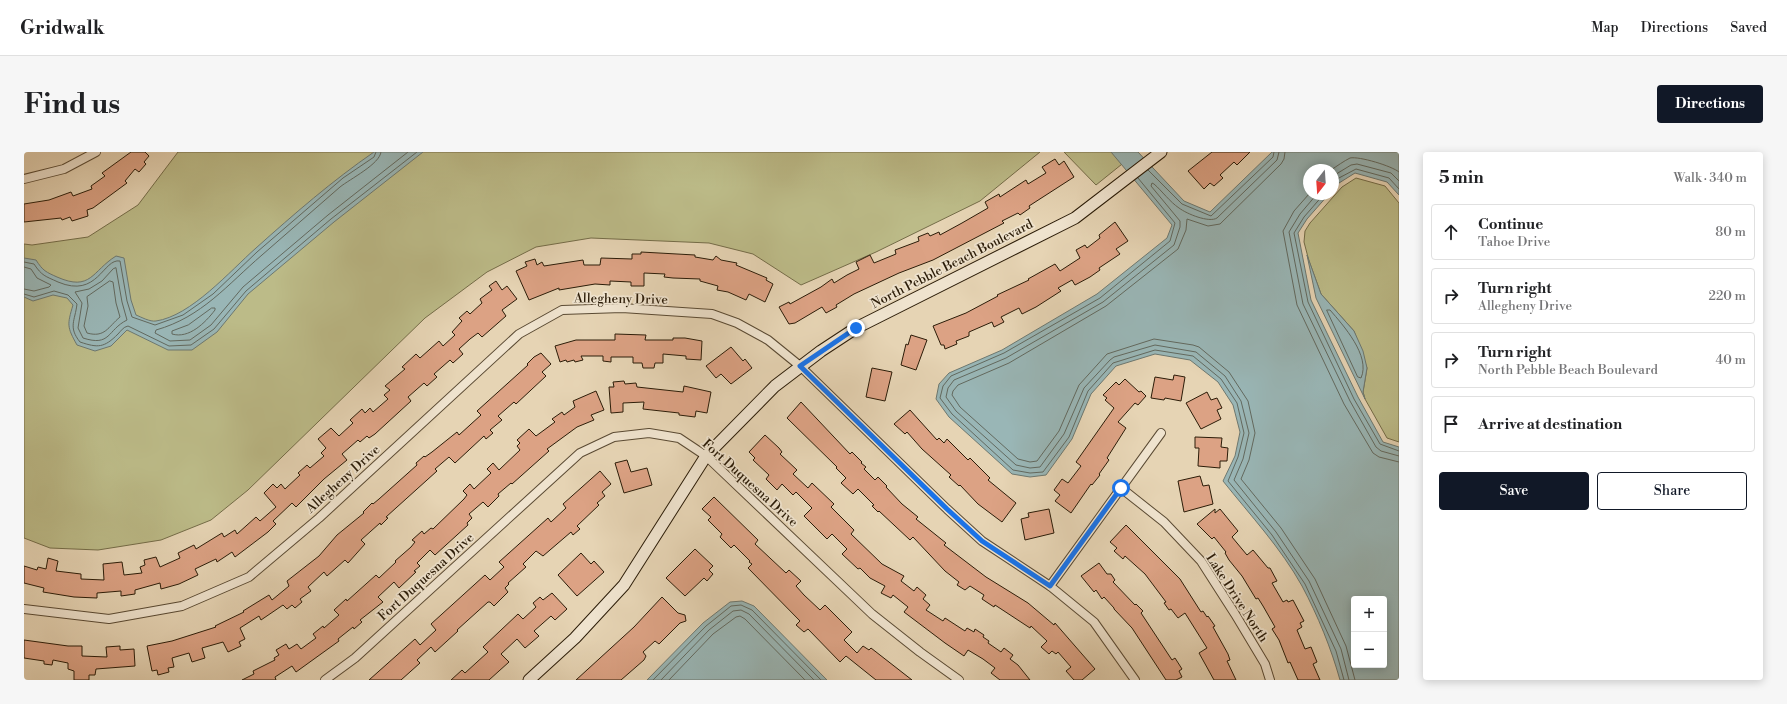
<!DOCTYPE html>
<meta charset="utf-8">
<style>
:root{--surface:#fff;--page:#f6f6f6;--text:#202124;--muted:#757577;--line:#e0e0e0;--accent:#111827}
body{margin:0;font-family:"Libre Bodoni",serif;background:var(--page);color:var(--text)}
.controls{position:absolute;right:12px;bottom:12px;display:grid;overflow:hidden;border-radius:4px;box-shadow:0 2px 10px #0003}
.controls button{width:36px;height:36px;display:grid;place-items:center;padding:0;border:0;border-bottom:1px solid var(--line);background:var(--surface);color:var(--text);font:20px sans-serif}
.compass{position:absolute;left:1279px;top:12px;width:36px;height:36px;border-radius:50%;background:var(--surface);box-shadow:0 2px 10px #0003;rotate:197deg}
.stop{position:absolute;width:12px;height:12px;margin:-9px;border:3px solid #1a73e8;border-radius:50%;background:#fff}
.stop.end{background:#1a73e8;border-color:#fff;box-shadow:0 1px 4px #0008}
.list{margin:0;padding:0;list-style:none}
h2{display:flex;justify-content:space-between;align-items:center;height:52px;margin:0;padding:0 16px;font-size:17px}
h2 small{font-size:13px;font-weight:400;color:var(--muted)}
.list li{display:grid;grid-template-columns:26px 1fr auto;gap:12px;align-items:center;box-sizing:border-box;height:56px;margin:0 8px 8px;padding:0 8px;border:1px solid var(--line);border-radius:4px}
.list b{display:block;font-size:15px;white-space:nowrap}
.list p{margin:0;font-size:13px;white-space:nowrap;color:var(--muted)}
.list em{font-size:13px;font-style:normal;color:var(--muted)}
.actions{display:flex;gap:8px;padding:12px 16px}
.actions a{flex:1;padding:9px 0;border:1px solid var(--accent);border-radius:4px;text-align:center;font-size:14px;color:var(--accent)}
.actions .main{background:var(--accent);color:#fff}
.icon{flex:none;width:22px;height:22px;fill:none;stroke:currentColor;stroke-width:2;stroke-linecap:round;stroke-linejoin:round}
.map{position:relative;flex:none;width:1375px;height:528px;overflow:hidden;border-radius:4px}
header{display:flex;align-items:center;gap:24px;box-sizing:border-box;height:56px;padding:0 20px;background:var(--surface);border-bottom:1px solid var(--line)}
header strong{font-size:19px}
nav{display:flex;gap:22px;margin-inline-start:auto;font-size:14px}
.intro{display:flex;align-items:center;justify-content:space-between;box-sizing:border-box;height:96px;padding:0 24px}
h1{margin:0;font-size:28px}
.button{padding:10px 18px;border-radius:4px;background:var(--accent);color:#fff;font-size:14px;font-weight:700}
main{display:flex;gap:24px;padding:0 24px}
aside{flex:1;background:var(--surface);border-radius:4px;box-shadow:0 2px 10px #0003}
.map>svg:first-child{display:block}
</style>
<header>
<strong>Gridwalk</strong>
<nav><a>Map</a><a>Directions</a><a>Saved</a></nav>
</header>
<div class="intro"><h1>Find us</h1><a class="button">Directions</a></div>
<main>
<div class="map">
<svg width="1375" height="528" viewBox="0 0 1375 528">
<rect width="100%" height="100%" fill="#e6d4b4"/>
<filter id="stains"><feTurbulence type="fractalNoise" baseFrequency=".005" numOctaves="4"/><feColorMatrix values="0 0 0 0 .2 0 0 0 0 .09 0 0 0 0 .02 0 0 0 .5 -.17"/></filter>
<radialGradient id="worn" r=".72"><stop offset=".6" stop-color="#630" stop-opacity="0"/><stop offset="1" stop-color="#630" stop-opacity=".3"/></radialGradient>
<!-- green -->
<g fill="#bcbb88" stroke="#746c48">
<polygon points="154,0 1016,0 956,49 852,100 777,133 729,102 685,91 567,86 512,95 463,120 401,166 224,338 187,368 137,388 74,398 26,396 0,386 0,92 8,93 64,85 114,53"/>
<polygon points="1040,0 1113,0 1072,33"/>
<polygon points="1332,26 1361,34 1375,51 1375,290 1363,286 1341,247 1339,240 1343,216 1330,179 1297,142 1285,109 1280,90 1281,79 1286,71 1318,35"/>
</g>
<!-- water -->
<g fill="#99b6b6" stroke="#6d7870" fill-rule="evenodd">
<path d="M350 0H399L310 70 224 142 193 180 168 198H144L103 178 87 194 71 199 53 193C43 175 43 173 49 153L43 146 29 143 9 149 0 145V106L12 108C19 119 22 120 33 125 67 140 68 119 92 104L100 106 107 148 112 163C117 165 126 170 132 169 167 164 206 119 232 96 270 62 308 29 350 0Z"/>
<path d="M1087 0H1114L1160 49 1186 60 1248 0H1375V43L1363 30 1331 21 1315 31 1309 38V18H1285V42H1305L1283 67 1274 81 1287 148 1334 245 1359 290 1375 295V528H1316C1307 496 1294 464 1278 434 1257 396 1226 363 1199 329L1211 304 1216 280 1209 253 1194 230 1166 208 1131 202 1092 214 1067 242 1048 287 1022 323 1006 325 988 322 925 265 912 247 915 232 925 221 978 198 1073 142 1143 86 1148 73ZM1330 447H1360V513H1330Z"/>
<polygon points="1283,103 1297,142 1330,179 1339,199 1343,216 1339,240 1341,247 1292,146"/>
<polygon points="718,449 730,454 803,528 623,528 679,471 706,450"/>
</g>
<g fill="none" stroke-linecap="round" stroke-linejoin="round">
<!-- shore -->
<g stroke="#62695f" stroke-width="1">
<path d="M357 0C356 12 326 27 316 35 290 58 264 80 238 103 203 133 178 165 132 178L131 181 146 189 166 188 187 173 219 135 304 63 384 0"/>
<path d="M1255 0 1253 8 1193 66C1185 71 1163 62 1155 56 1146 50 1138 39 1130 32L1128 31 1127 34 1156 69V75L1150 93 1079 150 982 206 930 228 924 236 922 245 932 259 992 313 1006 316 1016 315 1040 282 1060 236 1086 208 1090 205 1131 193 1172 200 1201 224 1217 249 1225 281 1219 307 1210 328 1252 380 1285 429 1317 497 1325 528"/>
<polyline points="1261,0 1260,7 1257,12 1196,72 1184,74 1163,67 1162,78 1154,97 1082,154 985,211 934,233 929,239 928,243 936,255 994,307 1006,310 1013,309 1035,279 1055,233 1083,202 1130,187 1169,193 1175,195 1205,220 1224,249 1231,281 1225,308 1217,327 1257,376 1291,427 1322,494 1331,528"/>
<polyline points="1124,18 1158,52 1187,64 1249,5 1250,0"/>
<path d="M1307 18C1313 14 1320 9 1326 6 1335 4 1368 14 1375 20"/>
<polyline points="1309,24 1327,13 1333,12 1367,21 1375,29"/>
<polyline points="1114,26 1151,71 1146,89 1076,146 980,201 927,224 919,234 916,246 928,262 989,318 1006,321 1019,320 1045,285 1064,239 1089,211 1131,198 1169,204 1197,227 1213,251 1220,281 1214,305 1204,329 1248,383 1281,432 1312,499 1320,528"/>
<polyline points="1309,32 1313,27 1332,17 1365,26 1375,37"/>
<polyline points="1285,42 1270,59 1259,79 1273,153 1320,252 1349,301 1355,305 1375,310"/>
<polyline points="1293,42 1276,62 1265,80 1279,152 1326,249 1352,295 1357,299 1375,304"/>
<polyline points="1300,42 1280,65 1270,81 1284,150 1330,247 1356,292 1375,299"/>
<path d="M0 110 10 112C18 124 21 124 34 130 74 147 79 106 96 109L103 149 108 165 131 173 159 163 189 142 233 100 319 26 350 5 352 0"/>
<polyline points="0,115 7,117 13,126 27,133 25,135 10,139 0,137"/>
<path d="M92 116 98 150 103 168C83 178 87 195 59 186L54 176 58 151 51 140 65 137 78 129 89 117Z"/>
<path d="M86 129 89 130 92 151 96 165C84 175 81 186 63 181L60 174 64 154 63 145Z"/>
<path d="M0 142 10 145 30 139 44 143 53 152C51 169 44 175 56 190 74 196 80 196 94 182 97 179 99 175 104 174L145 194 167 193 190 177 222 139 307 67 393 0"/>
<path d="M188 156H191V158C181 171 165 187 148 182V179L164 173Z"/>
<path d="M1303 158H1306C1319 173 1347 204 1337 226L1334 225Z"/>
<polyline points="629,528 682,474 707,454 717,453 728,458 797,528"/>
<polyline points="637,528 685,478 709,459 717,458 725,462 790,528"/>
<polyline points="645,528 689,482 712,465 716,464 721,467 781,528"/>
</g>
</g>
<!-- building -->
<g fill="#dca284" stroke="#2b1c08">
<polygon points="107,0 121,0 125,4 120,10 122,12 115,20 111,17 101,29 103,31 69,56 63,58 64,64 48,69 46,65 38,68 37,66 0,70 0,52 25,48 47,40 49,44 68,37 67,34 81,24 78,21"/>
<polygon points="1188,0 1226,0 1213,13 1210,10 1196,23 1199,26 1190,34 1186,31 1180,37 1164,19"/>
<polygon points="1031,7 1035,13 1040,9 1050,25 1005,54 1006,56 996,63 994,61 978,69 980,71 909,108 875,121 830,142 812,153 813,155 802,161 798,155 771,171 765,172 755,155 765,150 766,152 797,135 808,127 810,131 823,123 835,117 832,110 846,103 850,111 872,102 871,98 895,89 894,85 904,81 906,84 915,80 916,83 938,71 964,56 961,50 975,42 976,45 1002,28 1004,32 1022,21 1018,15"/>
<polygon points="1091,70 1104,89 1092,97 1096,102 1075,116 1076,118 1066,125 1051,133 1048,128 1034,136 1037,139 1012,155 998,162 995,156 977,165 980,170 970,175 968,170 945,180 945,184 932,189 933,192 921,197 920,193 917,193 909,174 942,161 974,144 973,143 1005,128 1004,127 1031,112 1036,119 1056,106 1052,98 1061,93 1063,96 1076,86 1075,83"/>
<polygon points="617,100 671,103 671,105 689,108 692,104 697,108 713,111 712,113 743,126 742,128 749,132 741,150 725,142 722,148 704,140 693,138 694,134 676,129 676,127 649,126 640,125 641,122 620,121 620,134 607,134 607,130 586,129 586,133 571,132 535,138 535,136 505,148 492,119 503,114 501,110 511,107 513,113 518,110 520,114 559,108 560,113 576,113 577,106 608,107 608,102 617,102"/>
<polygon points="472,129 478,138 483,134 493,147 478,158 482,164 458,185 454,181 446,187 435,197 439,202 429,211 426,208 410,222 413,225 403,234 400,231 384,245 387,249 351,282 345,286 343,284 336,290 334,288 318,302 323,308 300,327 272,355 268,351 249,369 252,372 244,380 211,405 208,400 193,410 192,407 171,417 174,423 155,432 137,437 136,431 111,438 111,442 97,444 97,439 73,441 73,446 50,445 19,440 20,436 0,431 0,414 13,418 14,415 22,417 24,406 34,409 32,419 57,422 57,427 80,428 79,412 98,410 100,423 118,421 116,415 121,413 120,408 132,405 136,415 156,406 154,401 170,393 172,397 198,381 200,385 211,378 213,382 232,365 236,369 252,355 240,341 249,332 253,336 257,332 261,337 276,323 274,321 283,313 286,316 300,304 297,301 302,296 294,287 307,276 315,284 329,271 326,268 338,257 341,261 346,256 349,260 364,247 360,243 366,238 361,234 381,217 378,215 392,202 396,206 415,189 419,194 431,183 428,180 438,169 435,166 443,159 446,162 458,151 456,147 468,138 465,134"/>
<polygon points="591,182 622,183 621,188 649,188 649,186 661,186 678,189 677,208 662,207 662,204 639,202 639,211 631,211 630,216 619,216 618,211 609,211 609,205 587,205 587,210 579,209 579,204 557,204 559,208 551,210 550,208 543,210 542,208 536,210 531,194 552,188 591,188"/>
<polygon points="887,183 903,188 892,218 877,213 882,192 884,193"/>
<polygon points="707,195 719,209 721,207 728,216 707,232 697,222 692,226 682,214"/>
<polygon points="517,201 527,212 518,220 522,224 492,252 490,250 474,264 478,268 466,278 469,281 462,287 460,284 431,311 425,305 411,317 413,319 362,365 364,366 357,373 356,371 337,388 341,392 324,411 321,408 303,424 300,420 284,435 287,439 276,447 278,450 271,456 268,453 263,457 259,453 237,468 235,464 216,476 221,487 215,490 217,494 204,500 199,490 178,496 181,506 168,510 165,501 148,506 150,515 144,516 145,520 134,523 133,518 128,519 123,494 148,489 192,475 191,474 220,460 219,459 245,443 248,448 265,434 263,429 295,404 313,383 340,361 339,360 348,351 349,352 355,347 393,313 392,311 400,304 401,305 408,300 433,280 435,283 457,263 453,259 504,213 503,212 510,205"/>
<polygon points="848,216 868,220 861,249 842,245"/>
<polygon points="1150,223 1161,225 1157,249 1141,246 1140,248 1127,246 1131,225 1149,228"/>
<polygon points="1101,227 1115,240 1117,239 1122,244 1114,253 1111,251 1094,270 1102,276 1083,306 1085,308 1075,322 1076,323 1068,333 1067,332 1047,361 1031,349 1036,343 1030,338 1038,327 1044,331 1057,314 1052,310 1090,256 1081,248 1083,246 1079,243 1092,230 1095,233"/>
<polygon points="600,229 601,232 612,231 613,235 659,240 660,234 687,240 683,261 672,259 671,265 655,263 655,261 619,257 620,250 599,251 599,260 587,261 585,235 590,235 589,230"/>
<polygon points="572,239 580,258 567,263 570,268 553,275 523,297 525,299 488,332 487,331 474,342 475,344 464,355 459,350 445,362 448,366 443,371 444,373 411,403 406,398 393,411 396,414 390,419 392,420 375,436 370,430 354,445 359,450 336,468 338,470 330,477 329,475 314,487 315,489 272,520 268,514 251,525 252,528 218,528 230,522 229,519 251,508 250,506 255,503 252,498 262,492 265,497 273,492 277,497 292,486 289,482 299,474 300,476 315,463 310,458 322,447 323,449 352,423 355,426 372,410 371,409 387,395 391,390 388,388 398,379 400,382 407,376 409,377 440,347 443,343 439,339 446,332 450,337 467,321 463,317 469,311 475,318 496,298 493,294 496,291 493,288 505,277 512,284 531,270 528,267 538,260 540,263 551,255 549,249"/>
<polygon points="1183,240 1187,248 1193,246 1198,256 1193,258 1197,267 1177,277 1162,251"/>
<polygon points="777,250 826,302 828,300 838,310 837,311 842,315 840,317 851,328 854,325 863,334 862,335 878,352 894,365 892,367 922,391 920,393 962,425 1004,451 1030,473 1031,471 1071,517 1058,528 1050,528 1042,519 1047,515 1034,500 1032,502 1028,499 1025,502 1017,495 1023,489 1007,474 1006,476 971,453 970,455 958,447 960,443 946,434 941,438 933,433 935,430 921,419 889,385 886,388 855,359 854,360 848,354 850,353 834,337 829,342 817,331 822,326 812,316 813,315 763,266"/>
<polygon points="886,258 913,288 915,286 920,291 923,287 944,308 946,306 966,326 964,328 992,351 978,370 954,352 936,333 935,334 925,325 927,323 898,297 883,280 881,282 870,272"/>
<polygon points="741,283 755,296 758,300 756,302 773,318 769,322 784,336 788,331 810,352 807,355 830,378 827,382 858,412 880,424 877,429 890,439 893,435 902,443 899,447 906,453 902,458 919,469 921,466 941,479 943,476 950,480 951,477 960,483 959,485 965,489 964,491 977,500 980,496 989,503 986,507 994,513 1006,528 976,528 967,521 971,516 959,507 944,498 940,504 921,491 880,460 884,455 869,443 867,446 857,441 861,434 846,426 836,416 834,417 818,402 823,397 808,382 803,387 780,364 788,356 772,340 769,343 758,332 753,338 742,327 745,323 729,308 731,306 725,300"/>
<polygon points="1171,285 1198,286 1197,295 1204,296 1203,309 1196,309 1196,316 1174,314 1175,296 1171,296"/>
<polygon points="603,308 607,320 623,316 628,333 600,341 591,311"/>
<polygon points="576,319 587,332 578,340 581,344 573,351 575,353 553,374 556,377 549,383 547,380 519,404 512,399 499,412 502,415 484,431 485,432 481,436 484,440 470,454 466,450 464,450 433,478 434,479 411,500 407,495 393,508 396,511 377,528 345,528 391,487 396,493 412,478 407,472 461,423 466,428 480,415 475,410 524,366 527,370 542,356 539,352"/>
<polygon points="1176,324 1179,334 1185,333 1189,352 1160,360 1154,329"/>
<polygon points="690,345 734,388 731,392 762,421 765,418 777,429 772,434 780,443 796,458 801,453 828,480 820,488 833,501 839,494 845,498 847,496 888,528 852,528 822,504 816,510 784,477 780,480 772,473 776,469 724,416 728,412 725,410 726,409 710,393 707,396 696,385 698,382 684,368 687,365 678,357"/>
<polygon points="1025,357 1030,381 1001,388 997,367 1005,365 1004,361"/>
<polygon points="1191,357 1191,361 1196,357 1214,379 1208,385 1223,403 1229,398 1244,416 1246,416 1253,429 1248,431 1259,450 1263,448 1264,450 1269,448 1280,469 1276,471 1278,475 1273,478 1281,497 1287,495 1293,510 1289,512 1296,528 1274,528 1266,510 1264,511 1255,488 1248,477 1251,475 1239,454 1234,446 1232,447 1218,424 1205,408 1201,401 1202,400 1190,385 1188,387 1173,372"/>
<polygon points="1102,373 1156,427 1177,460 1179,459 1183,465 1184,464 1191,474 1189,475 1204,502 1206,508 1203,509 1212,528 1190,528 1175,501 1183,496 1161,461 1154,466 1147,457 1145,458 1140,451 1142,450 1121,422 1101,404 1099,407 1090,399 1093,396 1086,390"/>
<polygon points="671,397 689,414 685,418 689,422 683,429 680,426 661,444 642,426"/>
<polygon points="557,401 567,412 570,409 580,420 553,444 534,423"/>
<polygon points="1075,411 1083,422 1087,422 1091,428 1089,430 1111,453 1112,452 1119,459 1117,461 1148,508 1151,506 1158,517 1155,519 1158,525 1152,528 1142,528 1108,476 1090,457 1090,456 1080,445 1078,447 1072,438 1070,440 1057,424"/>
<polygon points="528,441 543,457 531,468 527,464 510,479 515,484 501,496 493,487 477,502 485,510 465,528 427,528 438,518 441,521 464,500 459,495 494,462 499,467 512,455 509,451 516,445 519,448"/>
<polygon points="638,445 654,461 661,463 662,469 656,471 635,492 631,489 619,500 622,504 620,508 597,528 552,528 610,475"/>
<polygon points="0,488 44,494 58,494 58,504 83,505 82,495 96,494 96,498 110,497 111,514 72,517 71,523 65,523 65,528 50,528 50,519 44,517 44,511 29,508 28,513 20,512 20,509 0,506"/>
</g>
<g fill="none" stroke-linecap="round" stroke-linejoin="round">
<!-- street casing -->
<g stroke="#5a4a33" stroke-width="10">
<g id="street">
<polyline points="0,27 40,17 72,0"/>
<polyline points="1097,336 1140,370 1177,409 1211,462 1241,512 1246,528"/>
<polyline points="1026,434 1137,281"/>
<polyline points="0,457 85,467 158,454 225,425 295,366 495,182 538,158 598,156 688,162 713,171 744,188 776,214 923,357 958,389 1026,434 1070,470 1111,528"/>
<polyline points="301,528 331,506 556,301 590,285 625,281 655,286 682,304 848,462 896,500 935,528"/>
</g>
</g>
<!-- secondary casing -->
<g stroke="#2b1c08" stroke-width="13">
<polyline id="secondary" points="505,528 551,486 600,433 682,304 751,234 797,199 832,176 1051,66 1137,0"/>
</g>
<!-- street -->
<use href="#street" stroke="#efe3ce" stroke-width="8"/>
<!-- secondary -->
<use href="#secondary" stroke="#efe3ce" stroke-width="11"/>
</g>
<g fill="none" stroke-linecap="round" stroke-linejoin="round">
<!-- route -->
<polyline stroke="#1a73e8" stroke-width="5" points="832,176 776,214 923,357 958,389 1026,434 1097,336"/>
</g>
<g text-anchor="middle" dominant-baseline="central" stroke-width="3.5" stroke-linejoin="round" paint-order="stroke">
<!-- street labels -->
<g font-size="13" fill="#2b1c08" stroke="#efe3ce">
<text transform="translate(928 112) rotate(-27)">North Pebble Beach Boulevard</text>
<text transform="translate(597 147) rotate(1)">Allegheny Drive</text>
<text transform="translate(319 327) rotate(-42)">Allegheny Drive</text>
<text transform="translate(726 331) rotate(42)">Fort Duquesna Drive</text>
<text transform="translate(402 425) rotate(-42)">Fort Duquesna Drive</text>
<text transform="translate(1213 446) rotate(57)">Lake Drive North</text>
</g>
</g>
<rect width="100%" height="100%" filter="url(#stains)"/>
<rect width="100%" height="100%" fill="url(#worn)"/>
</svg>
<div class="controls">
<button>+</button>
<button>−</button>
</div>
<svg class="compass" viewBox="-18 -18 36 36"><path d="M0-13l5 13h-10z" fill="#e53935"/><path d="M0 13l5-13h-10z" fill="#757577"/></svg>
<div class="stop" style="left:1097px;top:336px"></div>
<div class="stop end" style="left:832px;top:176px"></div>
</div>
<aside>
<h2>5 min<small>Walk · 340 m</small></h2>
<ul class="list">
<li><svg class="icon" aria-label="ahead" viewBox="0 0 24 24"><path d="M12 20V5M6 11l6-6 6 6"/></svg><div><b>Continue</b><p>Tahoe Drive</p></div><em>80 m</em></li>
<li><svg class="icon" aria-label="right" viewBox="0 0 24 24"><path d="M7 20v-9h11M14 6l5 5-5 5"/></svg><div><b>Turn right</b><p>Allegheny Drive</p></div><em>220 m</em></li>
<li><svg class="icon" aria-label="right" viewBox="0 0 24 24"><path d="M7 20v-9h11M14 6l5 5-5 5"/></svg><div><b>Turn right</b><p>North Pebble Beach Boulevard</p></div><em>40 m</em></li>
<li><svg class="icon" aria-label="arrive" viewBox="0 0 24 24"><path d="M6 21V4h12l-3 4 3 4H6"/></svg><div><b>Arrive at destination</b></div></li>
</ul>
<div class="actions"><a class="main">Save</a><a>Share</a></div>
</aside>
</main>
